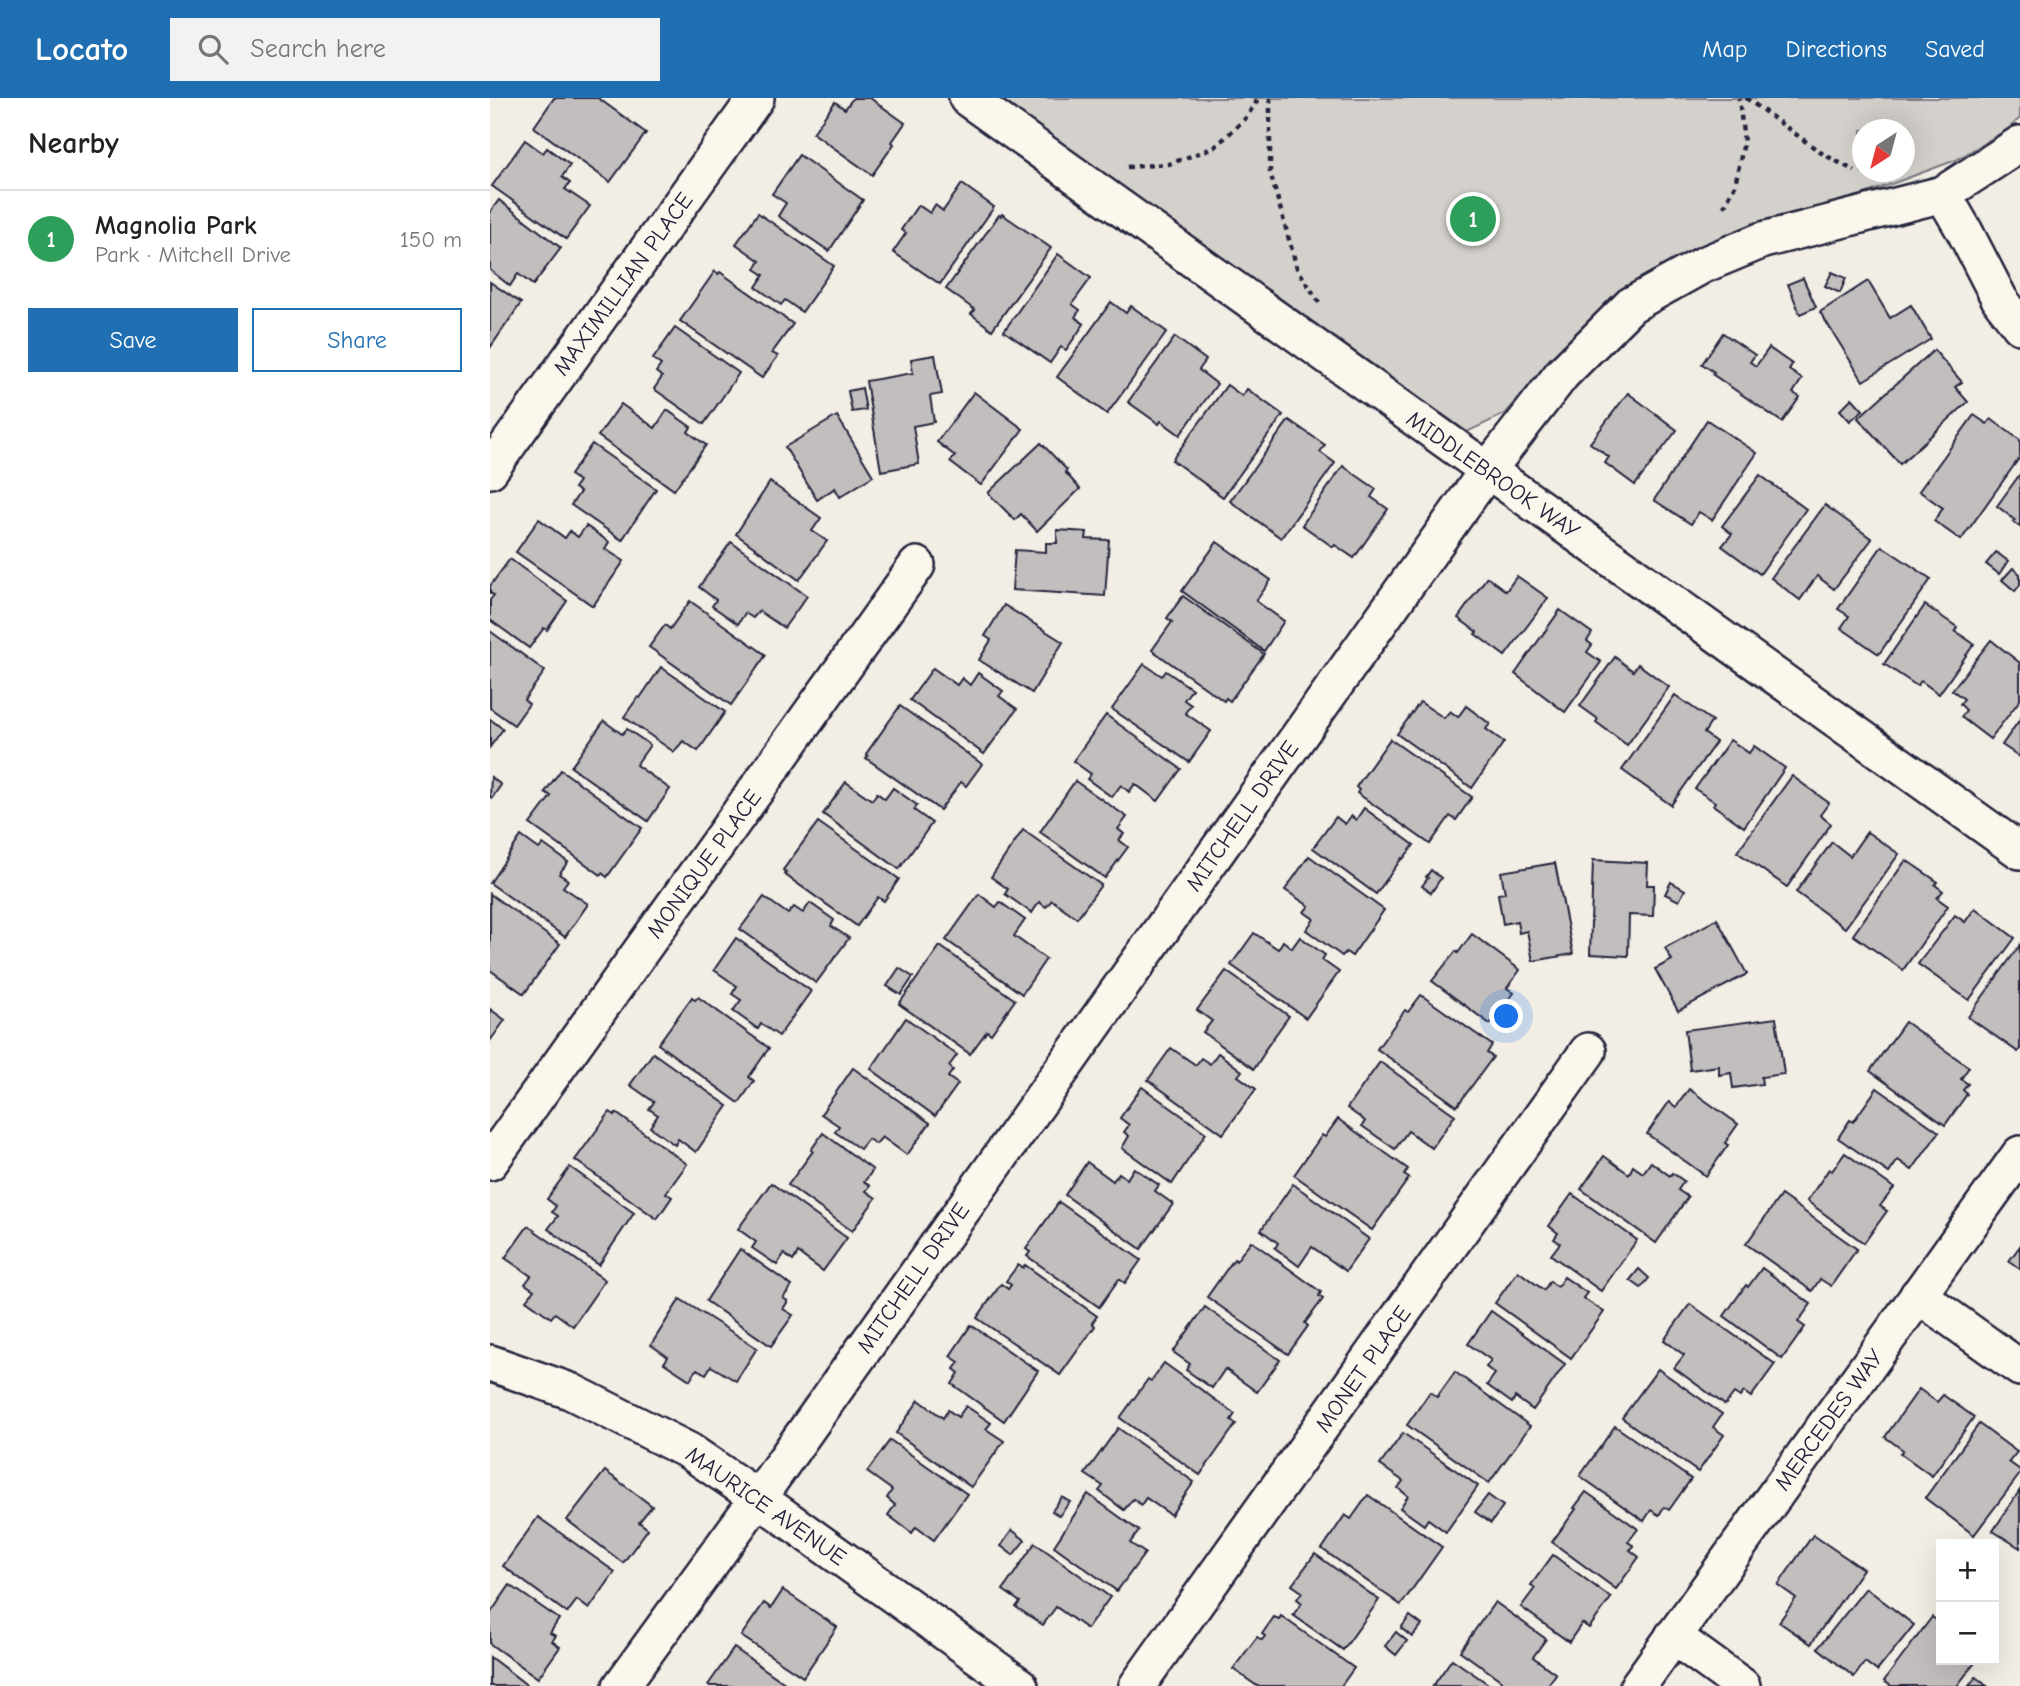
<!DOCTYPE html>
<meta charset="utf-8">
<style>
:root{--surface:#fff;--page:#f2f2f2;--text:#222;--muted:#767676;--line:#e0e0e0;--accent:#1f6fb2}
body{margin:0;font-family:"Comic Neue",sans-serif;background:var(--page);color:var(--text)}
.controls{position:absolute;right:21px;bottom:21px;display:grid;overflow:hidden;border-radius:0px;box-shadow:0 7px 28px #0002}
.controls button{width:63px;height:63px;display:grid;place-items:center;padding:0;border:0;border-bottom:2px solid var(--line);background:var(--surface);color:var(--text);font:35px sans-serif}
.compass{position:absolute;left:1362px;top:21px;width:63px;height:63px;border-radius:50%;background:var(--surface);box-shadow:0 7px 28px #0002;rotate:216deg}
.you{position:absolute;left:1017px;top:919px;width:24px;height:24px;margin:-18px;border:5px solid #fff;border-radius:50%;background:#1a73e8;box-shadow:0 0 0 10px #1a73e833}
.badge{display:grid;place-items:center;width:46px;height:46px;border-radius:50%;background:var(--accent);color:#fff;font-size:23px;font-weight:700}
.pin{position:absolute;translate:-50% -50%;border:4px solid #fff;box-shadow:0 2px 7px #0006}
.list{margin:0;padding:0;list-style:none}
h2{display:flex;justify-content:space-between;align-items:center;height:91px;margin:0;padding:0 28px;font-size:30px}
h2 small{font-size:23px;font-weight:400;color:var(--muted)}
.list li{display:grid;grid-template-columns:46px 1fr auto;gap:21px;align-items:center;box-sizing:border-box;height:98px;padding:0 28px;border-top:2px solid var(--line)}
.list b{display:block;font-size:26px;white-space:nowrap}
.list p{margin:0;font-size:23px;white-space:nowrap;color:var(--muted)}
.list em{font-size:23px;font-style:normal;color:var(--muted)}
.actions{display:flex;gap:14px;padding:21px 28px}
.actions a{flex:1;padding:16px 0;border:2px solid var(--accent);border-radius:0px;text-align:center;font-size:24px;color:var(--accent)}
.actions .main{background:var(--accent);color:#fff}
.icon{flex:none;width:38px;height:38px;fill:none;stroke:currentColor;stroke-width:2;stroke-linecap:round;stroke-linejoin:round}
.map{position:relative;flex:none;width:1530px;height:1588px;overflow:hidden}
header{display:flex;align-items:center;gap:42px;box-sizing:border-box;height:98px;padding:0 35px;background:var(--accent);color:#fff}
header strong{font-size:33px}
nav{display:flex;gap:38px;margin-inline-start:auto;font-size:24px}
.search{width:490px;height:63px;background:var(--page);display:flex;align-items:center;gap:18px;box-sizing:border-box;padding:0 24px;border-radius:0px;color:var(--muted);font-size:26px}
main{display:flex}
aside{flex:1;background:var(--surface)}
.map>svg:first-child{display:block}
</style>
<header>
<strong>Locato</strong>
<div class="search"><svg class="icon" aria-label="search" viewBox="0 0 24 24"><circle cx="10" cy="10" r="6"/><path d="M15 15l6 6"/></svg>Search here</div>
<nav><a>Map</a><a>Directions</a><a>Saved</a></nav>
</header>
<main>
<aside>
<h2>Nearby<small></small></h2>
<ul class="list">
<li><span class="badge" style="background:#2e9e5b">1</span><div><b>Magnolia Park</b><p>Park · Mitchell Drive</p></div><em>150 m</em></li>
</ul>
<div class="actions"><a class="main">Save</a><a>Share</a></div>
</aside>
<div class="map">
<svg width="1530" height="1588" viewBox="0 0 1530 1588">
<rect width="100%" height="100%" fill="#f2eee5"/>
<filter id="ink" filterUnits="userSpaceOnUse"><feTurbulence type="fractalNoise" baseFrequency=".0143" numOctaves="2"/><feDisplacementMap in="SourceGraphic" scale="14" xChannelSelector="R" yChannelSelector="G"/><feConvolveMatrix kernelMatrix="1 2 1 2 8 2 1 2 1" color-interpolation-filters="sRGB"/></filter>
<g filter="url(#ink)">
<!-- green -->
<path fill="#d4d1cc" stroke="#7b7a84" stroke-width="2" fill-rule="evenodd" d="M490 0H1530V20L1519 30 1466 62 1180 168 1069 254 1015 316 977 334 930 316ZM1372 32H1414V74H1372Z"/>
<!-- building -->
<g fill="#c2bebe" stroke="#22223b" stroke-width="2">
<polygon points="64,0 108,0 156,35 120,84 44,29"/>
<polygon points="363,0 380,0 415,25 402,44 404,46 382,77 323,35 345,4 355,11"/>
<polygon points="35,42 53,55 57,50 80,67 72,79 80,85 75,91 100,108 76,141 2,88"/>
<polygon points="309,57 373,102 339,153 288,118 296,105 282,96"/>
<polygon points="472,86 504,109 450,186 403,154 416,135 411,132 428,107 440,115 445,107 453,113"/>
<polygon points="9,102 71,150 43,187 28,176 20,188 0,172 0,114"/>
<polygon points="268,115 344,168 312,214 295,202 291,207 266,189 274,177 265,171 270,163 246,146"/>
<polygon points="512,116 561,150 502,232 481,216 485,212 456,191 509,117 511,118"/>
<polygon points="568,156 601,180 582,206 590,212 585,219 594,226 576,252 571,249 560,265 514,233"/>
<polygon points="225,173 228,176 230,174 303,226 282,255 288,258 272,280 190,223"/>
<polygon points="1342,174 1356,180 1350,195 1335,188"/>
<polygon points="1313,180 1326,209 1310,216 1298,186"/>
<polygon points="1378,183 1400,220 1421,207 1441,241 1373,283 1330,214"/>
<polygon points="0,184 31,205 0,250"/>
<polygon points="621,204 636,215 641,208 677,234 617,316 567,279"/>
<polygon points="185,230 249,275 214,326 164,291 172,279 166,274 171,267 163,261"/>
<polygon points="1233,235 1265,257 1260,264 1266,268 1279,250 1302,266 1299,272 1312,281 1303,295 1310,299 1292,324 1222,276 1224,274 1212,266"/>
<polygon points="685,239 716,262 709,272 727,286 690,337 671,323 669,326 638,304"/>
<polygon points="1444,252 1472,284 1465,289 1478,304 1410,366 1368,320"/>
<polygon points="445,257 452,296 440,298 444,324 423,328 429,366 391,373 376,283 423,275 421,261"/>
<polygon points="737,287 752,298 757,291 793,317 733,399 682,362"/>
<polygon points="372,290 376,312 362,314 358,293"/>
<polygon points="484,294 533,331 491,387 460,364 465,358 447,344"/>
<polygon points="1138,295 1187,332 1145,387 1115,365 1119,359 1100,345"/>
<polygon points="1362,300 1373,312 1360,323 1350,312"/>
<polygon points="131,306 165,330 177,312 201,329 198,334 216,347 184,392 108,338"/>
<polygon points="1484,317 1497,326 1501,321 1530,342 1530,359 1471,442 1444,423 1453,410 1429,393"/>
<polygon points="347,318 383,378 350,399 345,390 327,402 295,349"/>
<polygon points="799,322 835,347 830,354 845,365 791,440 740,403"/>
<polygon points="1217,322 1267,355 1222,422 1209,414 1201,426 1164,402"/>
<polygon points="551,345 577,372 575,374 590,391 547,433 531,416 525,422 498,395"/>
<polygon points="102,346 166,391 132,442 81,407 90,394 84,390 89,383 80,377"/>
<polygon points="853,368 886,391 881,399 898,411 864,460 845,447 843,449 812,427"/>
<polygon points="1530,376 1530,429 1523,424 1525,422 1507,408"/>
<polygon points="1270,377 1316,411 1270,476 1232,448 1242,436 1232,428"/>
<polygon points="280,384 331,420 322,433 337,443 309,482 246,436"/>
<polygon points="1335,407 1382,441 1344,491 1327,478 1310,502 1281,480"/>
<polygon points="49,421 75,440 80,433 88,439 96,428 119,444 115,451 134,463 103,508 26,454"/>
<polygon points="567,432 597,434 596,441 619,442 615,498 522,492 525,452 556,454 556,445 567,445"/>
<polygon points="241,444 317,498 294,530 269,513 263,520 255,515 248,526 222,508 226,502 209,489"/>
<polygon points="727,444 781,482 766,503 794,523 774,553 692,493"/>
<polygon points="1392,448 1441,481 1389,556 1351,530 1359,518 1348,511"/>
<polygon points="1506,454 1518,463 1509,476 1496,466"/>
<polygon points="20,461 77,503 57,532 54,530 39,550 0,522 0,502 4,497 0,495 0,488"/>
<polygon points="1523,470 1530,476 1530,487 1525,493 1512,482"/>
<polygon points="1027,478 1058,500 1015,558 985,536 987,534 968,520 997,479 1016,493"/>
<polygon points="693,498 774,556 740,603 736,600 734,603 662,552 682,524 677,520"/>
<polygon points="200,503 276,557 241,607 159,549 175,527 180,531"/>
<polygon points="514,507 573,544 542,595 489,562 501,542 495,538"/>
<polygon points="1435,507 1467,529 1465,533 1484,546 1449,596 1431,583 1427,588 1394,566"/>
<polygon points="1070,512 1102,535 1097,543 1102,547 1097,554 1111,564 1075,614 1025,576"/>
<polygon points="0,533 55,573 34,602 39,606 24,627 0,610"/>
<polygon points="1501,542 1530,565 1530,602 1500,641 1471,619 1476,612 1470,606 1474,601 1462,592"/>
<polygon points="1125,559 1143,573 1148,566 1179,589 1137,647 1106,624 1108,621 1090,608"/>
<polygon points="654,566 672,578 676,573 702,591 694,602 701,607 695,615 721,633 699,664 622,611"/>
<polygon points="171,569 235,614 208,653 193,643 184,654 134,619 148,599 150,600"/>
<polygon points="443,570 467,587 472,580 480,587 488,575 513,593 509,598 527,611 494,656 420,602"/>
<polygon points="1185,597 1222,623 1214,635 1226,644 1181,707 1132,672"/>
<polygon points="930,604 954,620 960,613 968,619 976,608 1000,626 996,631 1014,644 982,690 907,636"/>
<polygon points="410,608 492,666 476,688 471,684 450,712 376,660 378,658 376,656"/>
<polygon points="616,617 691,671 668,703 645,686 639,694 631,687 622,699 597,681 601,676 583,663"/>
<polygon points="0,621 13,631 0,649"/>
<polygon points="1530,621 1530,659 1512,647"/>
<polygon points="114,623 132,636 137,631 160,647 146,667 180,691 158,723 81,669"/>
<polygon points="900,641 982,699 966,722 960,718 940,746 867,695 869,692 866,689"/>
<polygon points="1240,642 1259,655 1264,648 1295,670 1254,729 1223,707 1225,704 1205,691"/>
<polygon points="71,672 152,730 117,779 112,775 111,777 40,726 61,698 55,694"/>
<polygon points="1302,678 1339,705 1330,717 1341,726 1297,789 1247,754"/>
<polygon points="1,679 11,687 2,700 0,699"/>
<polygon points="585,683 637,719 628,731 634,736 629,742 638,749 615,780 550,734"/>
<polygon points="356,684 382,702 387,695 395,701 403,690 427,707 424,712 442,725 409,771 333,716"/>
<polygon points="874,710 924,747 913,761 912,760 886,796 823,750 846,719 855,726 861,718 866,722"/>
<polygon points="328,724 409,781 394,803 388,799 367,828 294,776 296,774 293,772"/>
<polygon points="533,732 611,787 587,820 562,802 556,809 549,804 542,815 515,796 518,791 501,779"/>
<polygon points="1377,734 1409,756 1355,830 1306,794 1342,744 1360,758"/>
<polygon points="31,738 49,751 53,746 78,764 69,776 78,782 73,789 98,806 75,839 0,785"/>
<polygon points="819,758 894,812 862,858 856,854 852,858 816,832 824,821 814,814 819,808 795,792"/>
<polygon points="1103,762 1158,765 1157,787 1164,787 1163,818 1139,817 1138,858 1100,856"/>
<polygon points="1416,762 1448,784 1445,787 1453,793 1447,800 1458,808 1413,872 1363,837"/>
<polygon points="1065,765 1083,856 1043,863 1037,833 1029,835 1027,823 1013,826 1008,796 1015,795 1011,774"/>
<polygon points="941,772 951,780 941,795 932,788 938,780 936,779"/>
<polygon points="1181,784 1195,792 1189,803 1175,796"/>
<polygon points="0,796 70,846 34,896 0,872"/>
<polygon points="489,796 506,809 510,804 535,822 524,838 556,861 532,896 456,842"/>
<polygon points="274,799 298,816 304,809 313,815 320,805 344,822 341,828 359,840 326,885 250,831"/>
<polygon points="1485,810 1525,840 1479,902 1428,866 1465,817 1475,824"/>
<polygon points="1227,821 1257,876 1188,913 1165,871 1182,862 1175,850"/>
<polygon points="764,835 788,851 793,843 802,850 810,839 835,857 832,862 849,874 816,920 741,867"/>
<polygon points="982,836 1030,872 1017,890 1024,895 1000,926 942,883 966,853 968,855"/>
<polygon points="246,840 321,893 289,938 271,926 268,931 243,913 251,902 242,896 247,888 224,872"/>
<polygon points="1530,847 1530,951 1528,954 1478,919"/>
<polygon points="450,848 525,902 501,936 497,933 480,956 409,906"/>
<polygon points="409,870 423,879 411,897 397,888"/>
<polygon points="736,873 799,918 774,953 775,954 764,971 713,934 722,923 707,912"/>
<polygon points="931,897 1002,947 997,955 1003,959 967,1008 887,951 915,912 918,914"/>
<polygon points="202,899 205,902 208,899 279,950 259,979 264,983 249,1005 168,946"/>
<polygon points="0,911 15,922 0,943"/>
<polygon points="416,920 467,957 459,968 463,972 458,979 468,986 445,1018 381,971"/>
<polygon points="1286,920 1294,976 1271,979 1272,986 1243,990 1241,975 1229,977 1229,968 1200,972 1195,932"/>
<polygon points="1415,924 1479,969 1471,981 1478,986 1473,992 1477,996 1455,1027 1380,973"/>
<polygon points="681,950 706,967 711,960 720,966 728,955 752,973 748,978 766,991 733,1036 658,982"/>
<polygon points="163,955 238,1008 206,1054 188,1041 185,1047 160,1029 168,1017 159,1011 164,1004 140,987"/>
<polygon points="890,964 965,1017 942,1050 918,1033 905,1051 872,1028 875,1023 857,1010"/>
<polygon points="363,970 440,1025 417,1057 392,1039 386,1046 378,1041 370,1051 345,1034 349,1028 331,1016"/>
<polygon points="652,989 716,1035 682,1086 632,1050 639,1038 634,1034 639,1027 630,1020"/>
<polygon points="1387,990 1449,1034 1422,1072 1408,1062 1399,1075 1348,1040 1360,1022 1363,1024"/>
<polygon points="1199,991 1248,1026 1235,1045 1238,1047 1216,1078 1157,1036 1179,1004 1186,1009"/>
<polygon points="120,1014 125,1017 126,1015 197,1066 176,1095 182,1099 167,1121 85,1062"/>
<polygon points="848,1021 918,1071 914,1077 919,1080 882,1132 804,1077 832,1037 835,1039"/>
<polygon points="333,1035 383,1072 374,1084 380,1088 376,1093 386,1100 362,1133 298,1087 323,1053 321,1052"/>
<polygon points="1355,1055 1404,1090 1390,1108 1397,1113 1374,1145 1317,1103 1339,1071 1342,1073"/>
<polygon points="1114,1058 1139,1076 1143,1068 1153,1075 1161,1064 1180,1078 1182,1075 1194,1083 1188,1092 1198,1099 1166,1145 1091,1091"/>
<polygon points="597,1064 623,1083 629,1075 637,1081 644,1070 669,1087 665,1093 683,1106 651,1151 575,1097"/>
<polygon points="80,1069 144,1115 109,1167 58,1131 68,1118 62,1114 66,1108 57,1101"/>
<polygon points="281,1085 357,1140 333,1173 308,1155 303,1163 294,1156 287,1167 262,1150 266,1144 248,1131"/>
<polygon points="803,1086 879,1141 856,1173 822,1149 809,1168 785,1150 788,1145 771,1132"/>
<polygon points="1082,1096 1147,1142 1111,1193 1061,1157 1070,1145 1064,1141 1068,1135 1059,1128"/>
<polygon points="1291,1097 1367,1151 1341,1188 1330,1181 1322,1193 1256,1146"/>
<polygon points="569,1104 651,1162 635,1185 629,1181 609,1209 537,1158 540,1154 536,1151"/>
<polygon points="38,1128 115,1182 83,1228 65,1215 61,1220 36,1202 44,1192 35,1186 41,1178 15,1160"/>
<polygon points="761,1143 831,1194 829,1198 833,1201 815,1225 818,1228 798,1256 717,1199 744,1161 746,1163"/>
<polygon points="1530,1148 1530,1171 1519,1163"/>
<polygon points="250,1151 302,1188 293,1200 298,1203 293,1211 303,1217 281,1248 216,1203"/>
<polygon points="528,1167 533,1170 535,1167 607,1218 602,1225 605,1228 570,1277 487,1220 511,1186 518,1191 521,1187 516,1183"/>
<polygon points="1272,1170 1321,1206 1308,1224 1315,1229 1292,1261 1234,1218 1256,1187 1258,1189"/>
<polygon points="1149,1171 1159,1180 1151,1190 1140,1182"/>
<polygon points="1028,1173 1054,1192 1060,1183 1067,1189 1074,1179 1097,1195 1093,1200 1114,1214 1081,1260 1005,1205"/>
<polygon points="190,1201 267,1250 246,1283 221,1268 216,1276 207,1271 200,1282 174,1265 178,1259 161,1247"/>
<polygon points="1200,1206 1285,1266 1261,1299 1254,1294 1250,1299 1244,1295 1235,1307 1184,1270 1194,1257 1174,1242"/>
<polygon points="715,1209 790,1262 767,1294 735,1271 722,1290 696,1272 700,1266 683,1254"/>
<polygon points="1001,1213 1075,1266 1043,1312 1025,1299 1022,1305 997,1287 1005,1276 996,1269 1001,1262 978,1246"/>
<polygon points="481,1227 548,1273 514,1323 462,1286 469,1275 464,1271 469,1264 460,1258"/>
<polygon points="674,1265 745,1316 741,1322 746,1326 710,1377 630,1320 658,1281 661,1283"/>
<polygon points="1168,1271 1232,1316 1223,1329 1234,1337 1208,1374 1132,1320"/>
<polygon points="965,1274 1040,1328 999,1385 917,1327 940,1294 947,1299"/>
<polygon points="1429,1291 1447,1304 1453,1297 1484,1319 1442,1378 1410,1355 1413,1352 1395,1339"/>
<polygon points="429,1302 453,1320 458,1312 468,1319 476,1308 501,1325 496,1331 514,1343 481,1389 406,1335"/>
<polygon points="1489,1326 1527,1354 1519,1364 1530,1372 1530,1376 1484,1437 1435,1400"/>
<polygon points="1125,1328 1201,1381 1179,1412 1174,1409 1169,1417 1161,1412 1154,1423 1090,1378"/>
<polygon points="628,1330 704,1384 681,1417 656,1400 651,1407 643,1401 634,1412 609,1393 613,1388 595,1376"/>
<polygon points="913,1335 988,1388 956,1434 938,1421 934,1427 910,1410 918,1398 908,1390 913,1383 890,1367"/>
<polygon points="400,1342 477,1396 444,1442 426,1429 422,1435 398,1417 405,1407 397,1400 402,1392 377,1374"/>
<polygon points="115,1373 162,1408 149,1424 158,1431 133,1465 77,1422"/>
<polygon points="1530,1392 1530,1450 1503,1433"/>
<polygon points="1096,1394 1148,1431 1138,1444 1144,1448 1140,1452 1149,1459 1126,1491 1062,1444 1086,1411 1084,1410"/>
<polygon points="598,1396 649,1433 640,1445 655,1455 627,1493 564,1448"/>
<polygon points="878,1397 952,1449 911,1507 832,1451 855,1417 861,1421"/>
<polygon points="998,1397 1013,1408 1001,1425 985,1414"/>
<polygon points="572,1399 580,1404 569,1418 562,1413"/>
<polygon points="48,1419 125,1474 99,1511 87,1502 77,1515 13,1468"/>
<polygon points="522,1432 535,1442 523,1457 511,1448"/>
<polygon points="1323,1437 1373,1471 1321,1546 1289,1524 1306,1500 1288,1487"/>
<polygon points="545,1445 620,1499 597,1531 566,1509 553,1527 526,1509 530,1504 513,1492"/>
<polygon points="825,1456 889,1502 853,1552 803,1517 812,1505 807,1501 812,1494 802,1487"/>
<polygon points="1063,1457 1121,1500 1099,1530 1092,1525 1079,1544 1031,1509 1045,1490 1041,1487"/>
<polygon points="20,1487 69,1521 60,1535 66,1538 62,1543 70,1549 48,1580 0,1546 0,1516"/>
<polygon points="1376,1490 1424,1527 1387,1573 1375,1564 1364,1579 1328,1550"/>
<polygon points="293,1492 347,1529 313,1579 251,1538 274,1505 281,1510"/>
<polygon points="1005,1504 1056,1541 1043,1559 1066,1576 1057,1588 1019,1588 970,1553"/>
<polygon points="791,1518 864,1570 851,1588 767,1588 743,1571 767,1539 772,1542 775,1538 772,1536 784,1519 789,1521"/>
<polygon points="920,1518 932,1527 922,1539 911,1530"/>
<polygon points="1442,1519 1451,1525 1451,1562 1487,1562 1467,1588 1401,1588 1394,1583"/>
<polygon points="906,1534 917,1543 906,1557 895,1548"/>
<polygon points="244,1550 299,1588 220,1588 218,1587"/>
<polygon points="0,1559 38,1588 0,1588"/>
<polygon points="962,1561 1001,1588 943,1588"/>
<polygon points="1486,1579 1497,1588 1479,1588"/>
</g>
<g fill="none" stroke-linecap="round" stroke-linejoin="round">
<!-- minor casing -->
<g stroke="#22223b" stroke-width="40">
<g id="minor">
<polyline points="477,0 1530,753"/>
<polyline points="1453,96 1475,134 1510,202 1530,228"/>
<polyline points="0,372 266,0"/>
<polyline points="0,1064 427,467"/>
<polyline points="1428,1197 1530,1270"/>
<polyline points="0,1265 80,1293 199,1353 268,1400 530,1588"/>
<polyline points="1183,1538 1252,1588"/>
<polyline points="131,1588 268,1400 997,373 1072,276 1141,207 1213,167 1273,142 1453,96 1530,46"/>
<polyline points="647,1588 1098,953"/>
<polyline points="1148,1588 1530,1056"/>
</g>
</g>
<!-- path -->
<g stroke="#22223b" stroke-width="4.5" stroke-dasharray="5 5" stroke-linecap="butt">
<polyline points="780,0 780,74 807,170 832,209"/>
<polyline points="1256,0 1333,56 1365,73"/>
<polyline points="637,69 679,66 725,49 755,21 769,0"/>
<polyline points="1234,109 1245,87 1254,44 1249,0"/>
</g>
<!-- minor -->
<use href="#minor" stroke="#fbf7ec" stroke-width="35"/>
</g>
</g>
<g text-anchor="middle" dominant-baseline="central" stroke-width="6" stroke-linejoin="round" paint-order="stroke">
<!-- street labels -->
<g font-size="23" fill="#22223b" stroke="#fbf7ec">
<text transform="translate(133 186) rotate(-54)">MAXIMILLIAN PLACE</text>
<text transform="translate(1003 377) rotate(35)">MIDDLEBROOK WAY</text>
<text transform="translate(752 718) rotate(-55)">MITCHELL DRIVE</text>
<text transform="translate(214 766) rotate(-54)">MONIQUE PLACE</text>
<text transform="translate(423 1180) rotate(-55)">MITCHELL DRIVE</text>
<text transform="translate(873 1271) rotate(-55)">MONET PLACE</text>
<text transform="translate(1339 1322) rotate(-54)">MERCEDES WAY</text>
<text transform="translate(276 1408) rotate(35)">MAURICE AVENUE</text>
</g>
</g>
</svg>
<div class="controls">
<button>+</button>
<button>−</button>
</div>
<svg class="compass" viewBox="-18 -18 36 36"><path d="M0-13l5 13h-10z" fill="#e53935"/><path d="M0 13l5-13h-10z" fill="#767676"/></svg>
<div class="you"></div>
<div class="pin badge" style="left:983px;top:121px;background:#2e9e5b">1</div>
</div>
</main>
